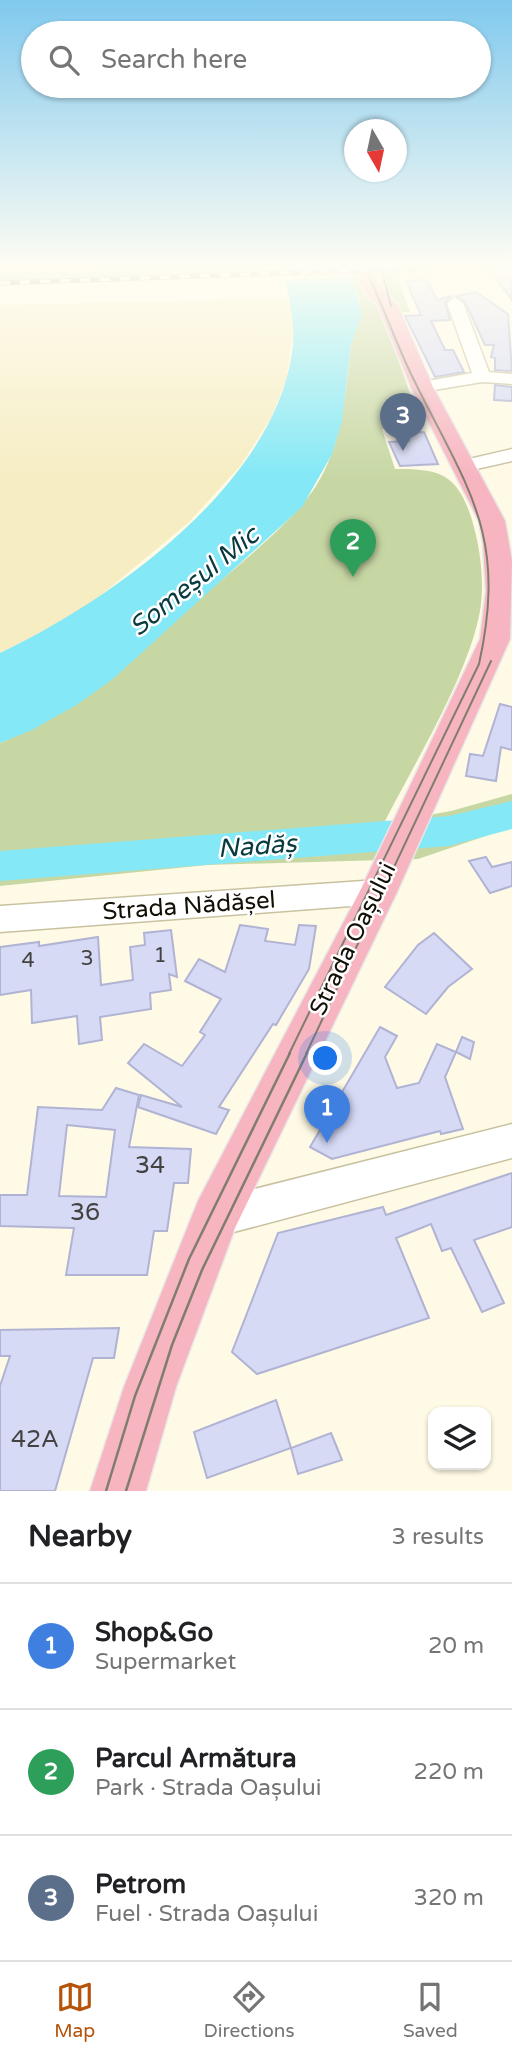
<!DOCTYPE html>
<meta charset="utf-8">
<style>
:root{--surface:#fff;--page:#f6f6f6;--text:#202124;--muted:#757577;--line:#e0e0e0;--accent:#b45309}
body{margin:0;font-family:"Varela Round",sans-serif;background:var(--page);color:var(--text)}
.controls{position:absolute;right:21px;bottom:21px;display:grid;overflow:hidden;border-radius:14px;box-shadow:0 2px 5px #0004}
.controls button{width:63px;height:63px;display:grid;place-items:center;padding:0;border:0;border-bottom:2px solid var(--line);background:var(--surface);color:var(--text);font:35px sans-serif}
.compass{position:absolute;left:344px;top:119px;width:63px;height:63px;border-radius:50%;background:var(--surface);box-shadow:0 2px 5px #0004;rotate:171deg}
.you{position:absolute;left:326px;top:1059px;width:24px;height:24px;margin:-18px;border:5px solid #fff;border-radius:50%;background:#1a73e8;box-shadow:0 0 0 10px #1a73e833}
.badge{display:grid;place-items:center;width:46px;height:46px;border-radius:50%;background:var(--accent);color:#fff;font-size:23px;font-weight:700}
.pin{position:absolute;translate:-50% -58px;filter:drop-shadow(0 2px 4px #0008)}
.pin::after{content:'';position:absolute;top:37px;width:24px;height:21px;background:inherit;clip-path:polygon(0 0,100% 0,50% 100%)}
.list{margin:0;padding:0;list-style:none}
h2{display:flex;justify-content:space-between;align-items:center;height:91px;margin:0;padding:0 28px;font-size:30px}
h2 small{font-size:23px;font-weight:400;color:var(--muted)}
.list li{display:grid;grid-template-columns:46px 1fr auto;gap:21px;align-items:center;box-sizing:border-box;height:126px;padding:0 28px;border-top:2px solid var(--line)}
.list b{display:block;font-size:26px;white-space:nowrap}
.list p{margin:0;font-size:23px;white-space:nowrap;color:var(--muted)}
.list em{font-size:23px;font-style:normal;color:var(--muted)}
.icon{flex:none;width:38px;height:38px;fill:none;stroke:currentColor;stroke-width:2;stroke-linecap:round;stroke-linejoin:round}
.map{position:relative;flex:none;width:512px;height:1491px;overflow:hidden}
.search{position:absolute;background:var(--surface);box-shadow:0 2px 5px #0004;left:21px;right:21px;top:21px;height:77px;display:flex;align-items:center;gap:18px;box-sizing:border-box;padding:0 24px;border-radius:38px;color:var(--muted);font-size:26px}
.sheet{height:469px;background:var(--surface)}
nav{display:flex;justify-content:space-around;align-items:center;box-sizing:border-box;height:98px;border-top:2px solid var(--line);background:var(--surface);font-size:19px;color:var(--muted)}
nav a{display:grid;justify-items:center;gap:4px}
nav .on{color:var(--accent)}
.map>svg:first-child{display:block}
</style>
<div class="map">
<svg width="512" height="1491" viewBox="0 0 512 1491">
<rect width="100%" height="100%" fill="#fefae5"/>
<!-- built -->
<g fill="#f6edc3">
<polygon points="399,268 512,268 512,281 398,280"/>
<polygon points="289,298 293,330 287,377 272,416 241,465 189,522 100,596 65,620 0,653 0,305"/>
</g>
<!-- green -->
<g fill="#c7d7a4">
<polygon points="130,268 247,268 253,272 0,281 0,273"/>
<path d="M344 268H399L398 280 410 312 382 314 410 393 421 414 405 428 382 429 395 469C441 468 458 475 472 520 480 547 484 577 481 604 473 668 414 764 384 823L451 811 512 794V827L418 859 207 865 0 886V743C93 705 144 648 218 583 248 557 294 520 316 486 341 447 345 398 350 353 355 310 373 314 344 268Z"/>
</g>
<!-- water -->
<path fill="#84e8f6" d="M282 268H344L355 287 362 314 351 344 342 421 332 454 302 507 114 678 78 704 32 730 0 743V653C112 600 273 485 292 353 296 324 289 296 282 268Z"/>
<!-- pier -->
<polygon fill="#fefae5" points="349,268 354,277 281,280 279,270"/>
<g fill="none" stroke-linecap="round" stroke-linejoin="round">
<!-- river -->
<polygon fill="#84e8f6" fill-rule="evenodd" points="512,801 512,829 449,846 0,881 0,851 449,816"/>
</g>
<!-- building -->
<g fill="#d6daf5" stroke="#b0b3d3" stroke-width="2" fill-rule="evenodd">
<polygon points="512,269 512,300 490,270"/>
<polygon points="427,280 437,300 452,296 445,302 450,320 431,321 445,350 453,350 464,372 435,377 405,316 421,315 406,281"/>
<polygon points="476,292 508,314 512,371 495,370 495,358 491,357 494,345 485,345 465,302 456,296"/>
<polygon points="495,385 512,387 512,401 494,400"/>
<polygon points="424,432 438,464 400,466 389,442 409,441 406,433"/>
<polygon points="500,704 512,707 512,750 501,747 496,781 466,776 470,754 483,756"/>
<polygon points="486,857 492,867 512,862 512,886 490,893 469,861"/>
<polygon points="240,925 268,929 265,941 295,945 299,925 316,926 309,969 276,1025 273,1024 219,1107 229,1110 216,1134 138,1107 141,1095 182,1107 128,1063 144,1044 182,1066 205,1035 200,1032 221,999 185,981 199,959 225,972"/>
<polygon points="171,930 177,977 169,974 171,990 150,993 151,1009 100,1017 102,1040 79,1044 77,1016 32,1023 31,990 0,995 0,947 39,942 39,946 98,937 101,985 133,980 130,947 145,945 144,933"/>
<polygon points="434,933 472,969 448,987 426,1014 385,987 418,945"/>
<polygon points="380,1027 397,1036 385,1057 397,1088 419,1083 437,1044 456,1052 445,1077 463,1129 441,1134 440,1131 332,1159 310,1147"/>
<polygon points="462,1037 474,1042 470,1059 456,1052"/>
<path d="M116 1088 139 1095 129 1147 191 1149 188 1183H174L167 1231H154L147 1275H66L74 1228 0 1226V1195H27L38 1107 102 1110ZM67 1125 115 1130 106 1197 59 1196Z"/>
<polygon points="512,1173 512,1227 474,1240 504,1303 482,1312 451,1248 442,1251 431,1224 396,1238 429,1318 257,1374 232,1352 278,1233 383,1207 386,1215"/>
<polygon points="119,1328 114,1358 93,1358 55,1491 0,1491 0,1386 10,1356 0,1356 0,1330"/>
<polygon points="276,1400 291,1448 207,1478 194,1432"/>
<polygon points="331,1433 342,1460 298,1474 291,1448"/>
</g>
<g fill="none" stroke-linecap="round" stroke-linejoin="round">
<!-- minor casing -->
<g stroke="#c9c2a0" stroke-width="3">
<g id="minor">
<polygon points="455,298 463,303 489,372 512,374 512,384 482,382 422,392 413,387 422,382 472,373 447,303"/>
<polygon points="512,449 512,461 463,472 453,466 456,462"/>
<polygon points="378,880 389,883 393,892 389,901 378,904 0,932 0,906"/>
<polygon points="512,1124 512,1158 215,1237 202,1231 196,1218 202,1205 215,1199"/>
</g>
</g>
<!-- major casing -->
<g stroke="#e7e7e6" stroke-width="3">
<polygon id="major" points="352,268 371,268 384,291 397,304 433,387 505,521 512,561 510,639 397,892 235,1228 176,1387 146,1491 90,1491 124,1387 198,1201 361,889 480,639 486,591 483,543 479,521 411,387 378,306 366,294"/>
</g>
<!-- minor -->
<use href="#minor" fill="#fff" fill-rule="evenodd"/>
<!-- major -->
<use href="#major" fill="#f7b5c2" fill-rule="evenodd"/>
<!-- tram-far1 -->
<g stroke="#817d6e" stroke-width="2">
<polyline points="381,268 391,306"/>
<path d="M289 1054 479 664C508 532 467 489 412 376 395 341 382 303 365 268"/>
<polyline points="306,1054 491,661"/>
</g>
<!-- tram -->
<g stroke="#817d6e" stroke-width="2.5">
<polyline points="106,1491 135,1396 189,1259 290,1053"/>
<polyline points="126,1491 172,1345 202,1270 307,1053"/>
</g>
<!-- rail casing -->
<g stroke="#817d6e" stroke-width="5">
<polyline id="rail" points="0,283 429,268"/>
</g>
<!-- rail -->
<use href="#rail" stroke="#fff" stroke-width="3.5" stroke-dasharray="10" stroke-linecap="butt"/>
</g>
<!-- sky -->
<linearGradient id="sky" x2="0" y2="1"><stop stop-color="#80c9ee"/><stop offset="0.56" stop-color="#fffdf3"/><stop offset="1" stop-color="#fffdf3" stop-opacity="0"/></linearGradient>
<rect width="512" height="477" fill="url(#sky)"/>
<g text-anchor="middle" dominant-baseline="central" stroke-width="5" stroke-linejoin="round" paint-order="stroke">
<!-- number labels -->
<g font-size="21" fill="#434241">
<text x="160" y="955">1</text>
<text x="87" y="958">3</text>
<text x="28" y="960">4</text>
</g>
<!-- street labels -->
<g font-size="24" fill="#120f05" stroke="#fff">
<text transform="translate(189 906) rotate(-4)">Strada Nădășel</text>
<text transform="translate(353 939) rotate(-64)">Strada Oașului</text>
</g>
<!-- near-number labels -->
<g font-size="24" fill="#434241">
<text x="150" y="1165">34</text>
<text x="85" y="1212">36</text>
<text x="35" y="1439">42A</text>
</g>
<!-- water labels -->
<g font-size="26" font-style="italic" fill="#093a40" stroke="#fff">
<text transform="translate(194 581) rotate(-39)">Someșul Mic</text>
<text transform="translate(257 846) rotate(-4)">Nadăș</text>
</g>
</g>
</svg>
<div class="controls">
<button><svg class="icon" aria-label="layers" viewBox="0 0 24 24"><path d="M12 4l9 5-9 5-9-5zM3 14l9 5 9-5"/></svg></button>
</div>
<svg class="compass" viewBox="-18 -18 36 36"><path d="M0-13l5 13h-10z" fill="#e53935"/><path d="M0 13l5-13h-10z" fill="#757577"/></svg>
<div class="you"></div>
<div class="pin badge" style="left:327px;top:1143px;background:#3f7fe0">1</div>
<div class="pin badge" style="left:353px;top:577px;background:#2e9e5b">2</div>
<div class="pin badge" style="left:403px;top:451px;background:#5c6f8a">3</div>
<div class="search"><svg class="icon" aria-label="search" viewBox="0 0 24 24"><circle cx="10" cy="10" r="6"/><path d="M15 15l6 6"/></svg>Search here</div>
</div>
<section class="sheet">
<h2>Nearby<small>3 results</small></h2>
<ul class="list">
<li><span class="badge" style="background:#3f7fe0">1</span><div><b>Shop&amp;Go</b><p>Supermarket</p></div><em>20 m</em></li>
<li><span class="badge" style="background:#2e9e5b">2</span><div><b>Parcul Armătura</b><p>Park · Strada Oașului</p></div><em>220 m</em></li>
<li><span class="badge" style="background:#5c6f8a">3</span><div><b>Petrom</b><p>Fuel · Strada Oașului</p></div><em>320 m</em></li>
</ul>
</section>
<nav>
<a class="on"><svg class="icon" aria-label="map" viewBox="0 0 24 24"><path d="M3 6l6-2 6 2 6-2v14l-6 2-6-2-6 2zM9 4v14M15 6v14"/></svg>Map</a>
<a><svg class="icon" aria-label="directions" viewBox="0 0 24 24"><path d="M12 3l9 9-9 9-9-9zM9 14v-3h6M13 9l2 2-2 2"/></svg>Directions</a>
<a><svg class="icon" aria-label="saved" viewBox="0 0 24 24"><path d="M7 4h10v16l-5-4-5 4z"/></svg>Saved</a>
</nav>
